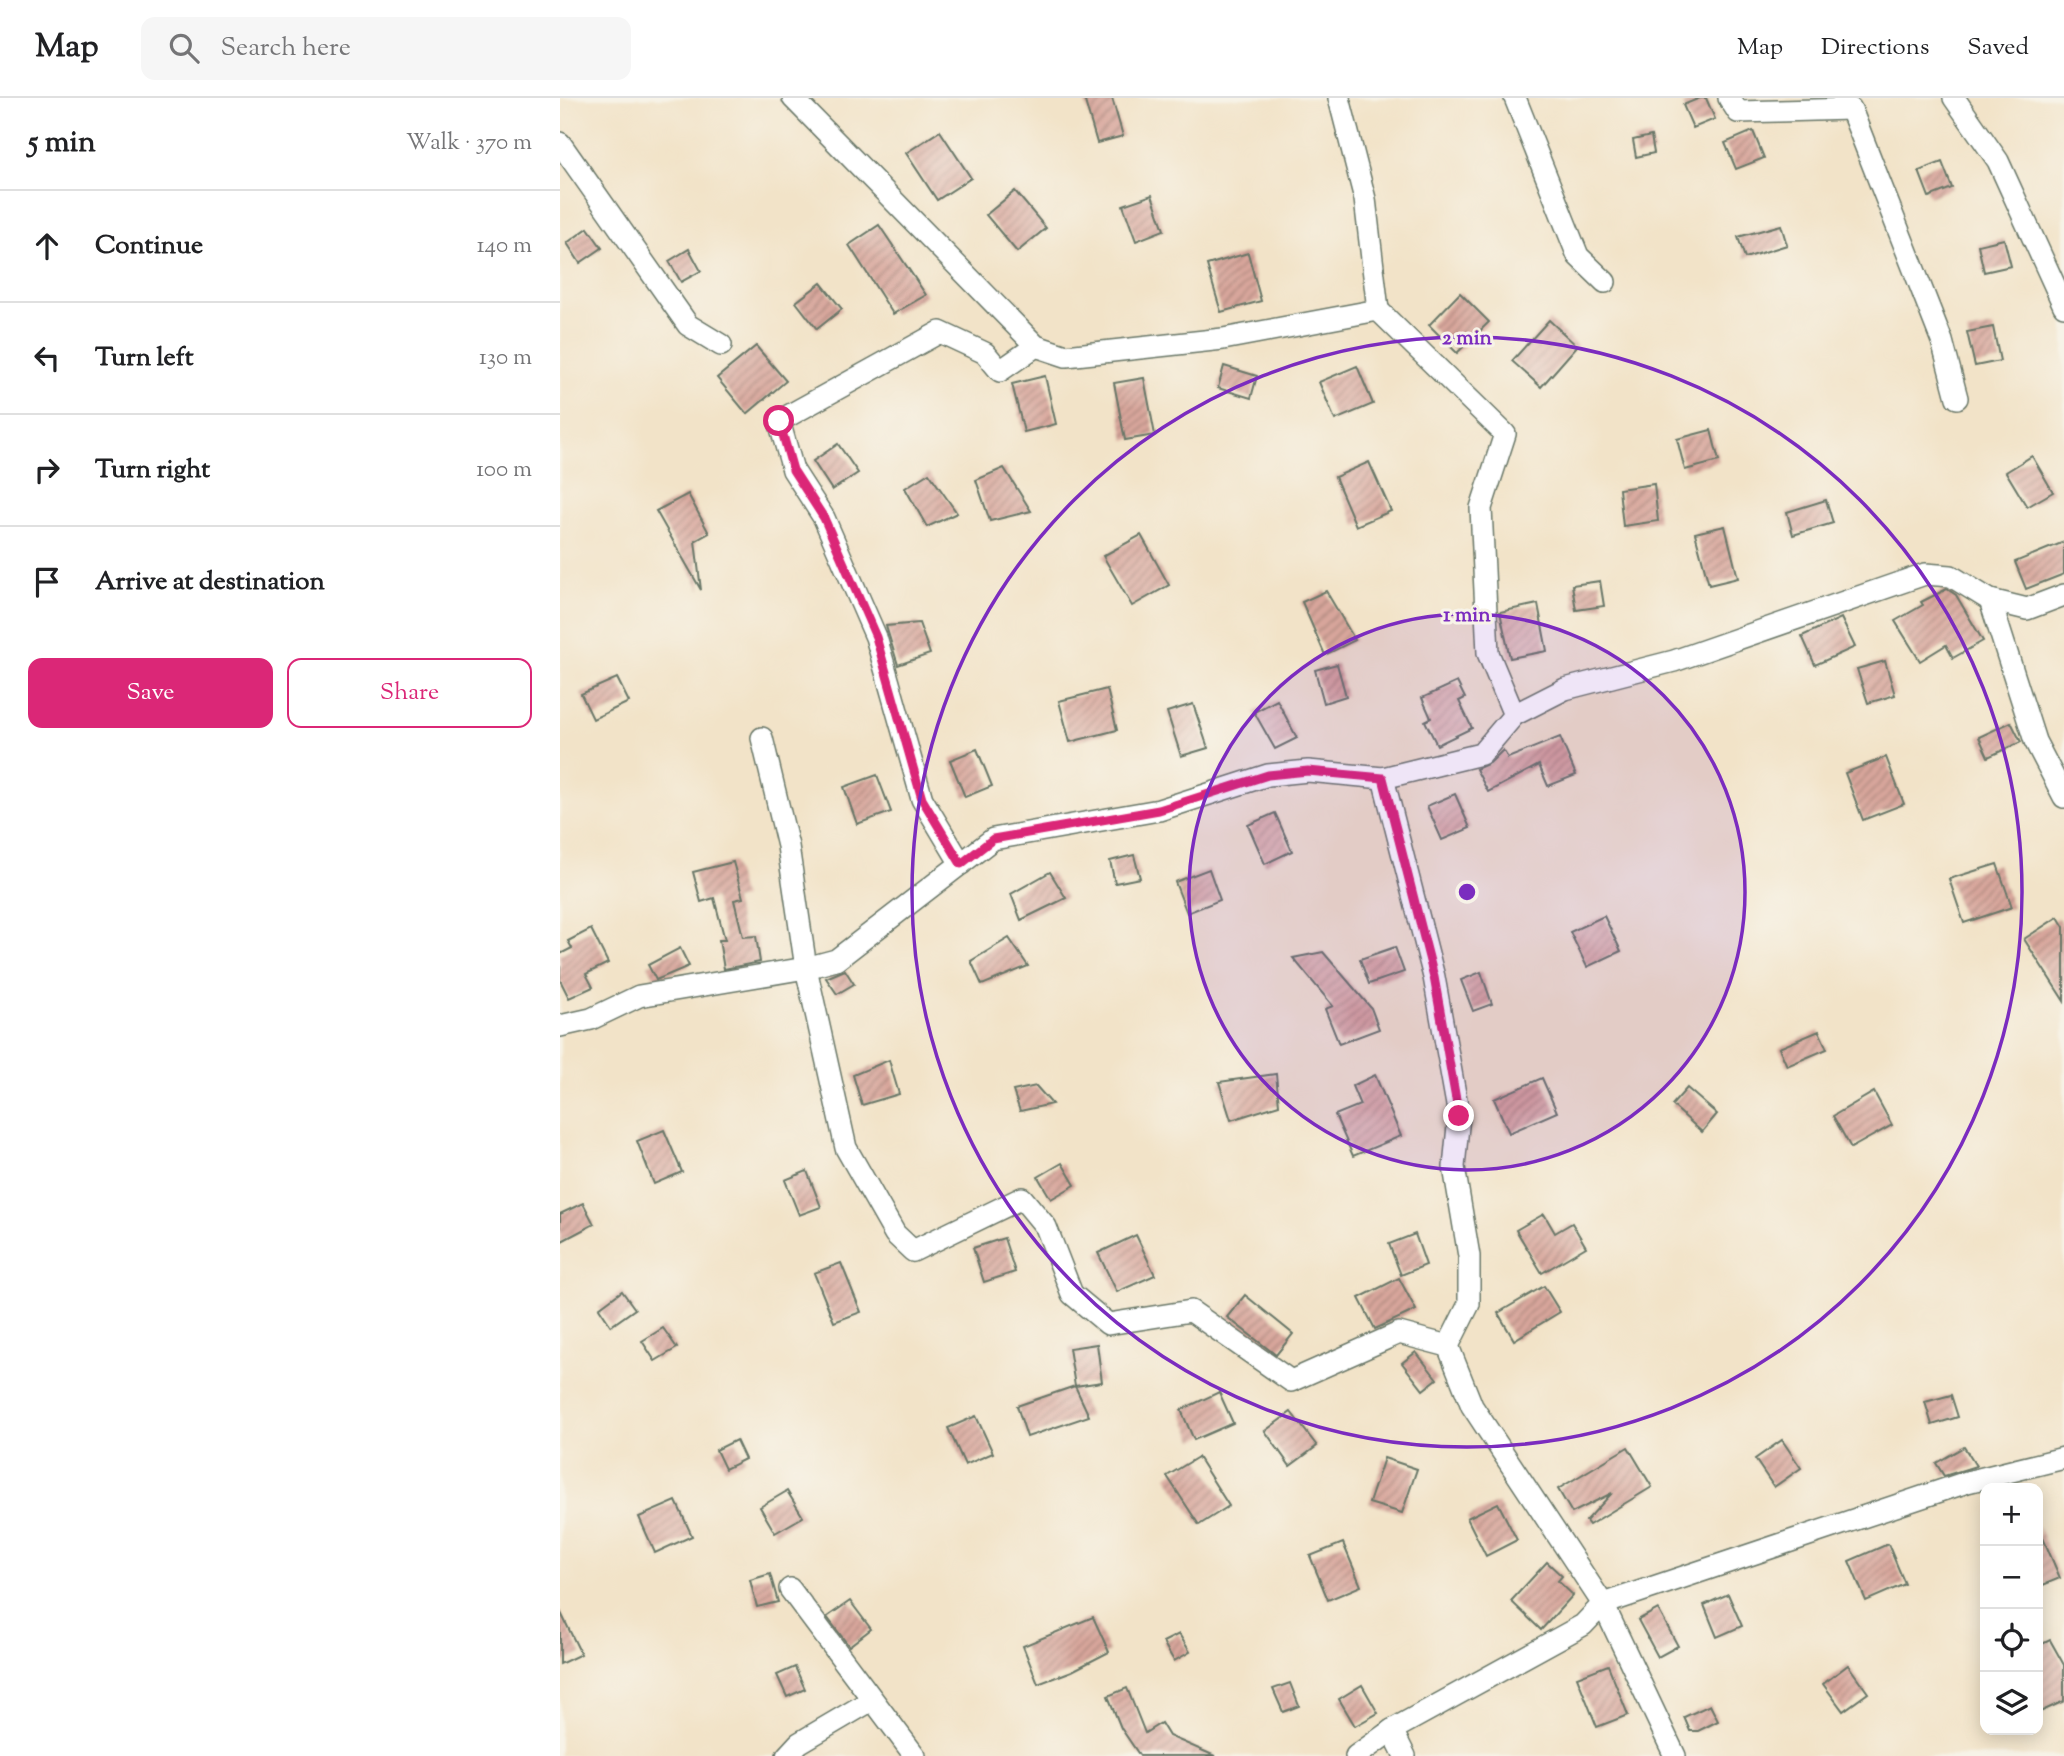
<!DOCTYPE html>
<meta charset="utf-8">
<style>
:root{--surface:#fff;--page:#f6f6f6;--text:#202124;--muted:#757577;--line:#e0e0e0;--accent:#db2777}
body{margin:0;font-family:"Sorts Mill Goudy",serif;background:var(--page);color:var(--text)}
.controls{position:absolute;right:21px;bottom:21px;display:grid;overflow:hidden;border-radius:14px;box-shadow:0 4px 18px #0003}
.controls button{width:63px;height:63px;display:grid;place-items:center;padding:0;border:0;border-bottom:2px solid var(--line);background:var(--surface);color:var(--text);font:35px sans-serif}
.stop{position:absolute;width:21px;height:21px;margin:-16px;border:5px solid #db2777;border-radius:50%;background:#fff}
.stop.end{background:#db2777;border-color:#fff;box-shadow:0 2px 7px #0008}
.list{margin:0;padding:0;list-style:none}
h2{display:flex;justify-content:space-between;align-items:center;height:91px;margin:0;padding:0 28px;font-size:30px}
h2 small{font-size:23px;font-weight:400;color:var(--muted)}
.list li{display:grid;grid-template-columns:46px 1fr auto;gap:21px;align-items:center;box-sizing:border-box;height:112px;padding:0 28px;border-top:2px solid var(--line)}
.list b{display:block;font-size:26px;white-space:nowrap}
.list em{font-size:23px;font-style:normal;color:var(--muted)}
.actions{display:flex;gap:14px;padding:21px 28px}
.actions a{flex:1;padding:16px 0;border:2px solid var(--accent);border-radius:14px;text-align:center;font-size:24px;color:var(--accent)}
.actions .main{background:var(--accent);color:#fff}
.icon{flex:none;width:38px;height:38px;fill:none;stroke:currentColor;stroke-width:2;stroke-linecap:round;stroke-linejoin:round}
.map{position:relative;flex:none;width:1504px;height:1658px;overflow:hidden}
header{display:flex;align-items:center;gap:42px;box-sizing:border-box;height:98px;padding:0 35px;background:var(--surface);border-bottom:2px solid var(--line)}
header strong{font-size:33px}
nav{display:flex;gap:38px;margin-inline-start:auto;font-size:24px}
.search{width:490px;height:63px;background:var(--page);display:flex;align-items:center;gap:18px;box-sizing:border-box;padding:0 24px;border-radius:14px;color:var(--muted);font-size:26px}
main{display:flex}
aside{flex:1;background:var(--surface)}
.map>svg:first-child{display:block}
</style>
<header>
<strong>Map</strong>
<div class="search"><svg class="icon" aria-label="search" viewBox="0 0 24 24"><circle cx="10" cy="10" r="6"/><path d="M15 15l6 6"/></svg>Search here</div>
<nav><a>Map</a><a>Directions</a><a>Saved</a></nav>
</header>
<main>
<aside>
<h2>5 min<small>Walk · 370 m</small></h2>
<ul class="list">
<li><svg class="icon" aria-label="ahead" viewBox="0 0 24 24"><path d="M12 20V5M6 11l6-6 6 6"/></svg><div><b>Continue</b></div><em>140 m</em></li>
<li><svg class="icon" aria-label="left" viewBox="0 0 24 24"><path d="M17 20v-9H6M10 6l-5 5 5 5"/></svg><div><b>Turn left</b></div><em>130 m</em></li>
<li><svg class="icon" aria-label="right" viewBox="0 0 24 24"><path d="M7 20v-9h11M14 6l5 5-5 5"/></svg><div><b>Turn right</b></div><em>100 m</em></li>
<li><svg class="icon" aria-label="arrive" viewBox="0 0 24 24"><path d="M6 21V4h12l-3 4 3 4H6"/></svg><div><b>Arrive at destination</b></div></li>
</ul>
<div class="actions"><a class="main">Save</a><a>Share</a></div>
</aside>
<div class="map">
<svg width="1504" height="1658" viewBox="0 0 1504 1658">
<defs>
<pattern id="building-hatch" width="6" height="6" patternUnits="userSpaceOnUse" patternTransform="scale(1.75)"><rect width="6" height="6" fill="#d8a69b"/><path d="M-1 1l2-2M0 6l6-6M5 7l2-2" fill="none" stroke="#af887f"/></pattern>
</defs>
<rect width="100%" height="100%" fill="#f7f3e8"/>
<filter id="ink" filterUnits="userSpaceOnUse"><feTurbulence type="fractalNoise" baseFrequency=".0143" numOctaves="2"/><feDisplacementMap in="SourceGraphic" scale="14" xChannelSelector="R" yChannelSelector="G"/><feConvolveMatrix kernelMatrix="1 2 1 2 8 2 1 2 1" color-interpolation-filters="sRGB"/></filter>
<filter id="wash" filterUnits="userSpaceOnUse"><feTurbulence type="fractalNoise" baseFrequency=".00686" numOctaves="4" result="noise"/><feDisplacementMap in="SourceGraphic" scale="28" xChannelSelector="R" yChannelSelector="G"/><feGaussianBlur stdDeviation="1.57" result="paint"/><feColorMatrix in="noise" values="0 0 0 0 0 0 0 0 0 0 0 0 0 0 0 0 0 1.4 0 .05"/><feComposite in="paint" operator="in"/></filter>
<g filter="url(#wash)">
<rect width="100%" height="100%" fill="#f2e3c8"/>
<g id="blocks">
<!-- building -->
<g fill="url(#building-hatch)">
<polygon points="524,0 552,0 563,38 537,45"/>
<polygon points="1140,0 1146,0 1155,21 1133,30 1123,7"/>
<polygon points="380,33 411,80 377,102 346,55"/>
<polygon points="1193,33 1204,60 1176,71 1165,45"/>
<polygon points="1091,38 1094,55 1076,59 1073,42"/>
<polygon points="1382,64 1392,90 1369,99 1359,73"/>
<polygon points="455,93 486,130 457,154 426,117"/>
<polygon points="592,97 604,132 576,143 563,107"/>
<polygon points="319,127 366,197 333,216 289,147"/>
<polygon points="1221,127 1227,147 1185,160 1178,139"/>
<polygon points="28,130 42,150 20,165 7,145"/>
<polygon points="1444,141 1451,168 1424,174 1418,147"/>
<polygon points="129,151 141,173 121,184 109,163"/>
<polygon points="688,155 701,203 661,214 647,167"/>
<polygon points="261,185 282,211 257,231 236,204"/>
<polygon points="900,195 929,224 897,255 869,227"/>
<polygon points="989,222 1017,248 981,289 952,263"/>
<polygon points="1433,229 1440,263 1415,268 1407,234"/>
<polygon points="196,248 226,283 187,316 157,280"/>
<polygon points="664,268 697,278 691,300 658,290"/>
<polygon points="797,268 813,306 775,322 759,284"/>
<polygon points="485,278 496,326 464,334 452,286"/>
<polygon points="584,280 595,337 565,342 554,285"/>
<polygon points="1151,332 1159,363 1125,372 1117,341"/>
<polygon points="278,346 298,375 272,392 253,363"/>
<polygon points="1472,358 1493,394 1467,409 1446,374"/>
<polygon points="809,364 831,413 796,428 775,379"/>
<polygon points="444,370 471,413 430,423 416,382"/>
<polygon points="369,375 397,415 367,429 345,390"/>
<polygon points="1094,386 1098,423 1063,428 1059,391"/>
<polygon points="128,396 149,435 135,443 141,492 96,413"/>
<polygon points="1266,402 1273,425 1233,437 1227,414"/>
<polygon points="1165,428 1178,480 1149,487 1135,435"/>
<polygon points="581,437 609,487 572,508 543,458"/>
<polygon points="1504,444 1504,476 1466,491 1455,464"/>
<polygon points="1040,483 1044,508 1016,512 1012,487"/>
<polygon points="1387,491 1396,497 1423,543 1393,560 1386,547 1360,563 1335,523 1363,507 1361,504"/>
<polygon points="766,493 795,542 765,557 742,504"/>
<polygon points="978,506 987,553 950,560 940,514"/>
<polygon points="1281,520 1295,549 1255,567 1242,538"/>
<polygon points="359,525 370,556 338,567 326,528"/>
<polygon points="1325,563 1335,597 1308,605 1297,571"/>
<polygon points="777,566 786,598 764,605 755,572"/>
<polygon points="57,580 69,604 33,621 21,596"/>
<polygon points="897,584 905,600 899,603 912,630 877,647 865,623 871,620 862,600"/>
<polygon points="547,591 557,632 510,644 499,603"/>
<polygon points="717,602 737,640 715,651 694,614"/>
<polygon points="633,606 648,650 621,658 607,614"/>
<polygon points="1451,624 1461,644 1428,659 1419,639"/>
<polygon points="1000,639 1016,677 988,688 979,667 928,694 916,671 930,665 943,652 948,660"/>
<polygon points="417,651 432,688 405,699 390,662"/>
<polygon points="1326,659 1344,706 1303,722 1285,675"/>
<polygon points="317,677 331,714 297,726 284,689"/>
<polygon points="895,696 910,730 882,742 867,708"/>
<polygon points="715,715 732,753 705,766 688,727"/>
<polygon points="574,757 580,780 555,785 550,763"/>
<polygon points="173,764 183,800 174,802 183,839 196,838 200,864 164,871 159,842 165,842 154,800 141,804 133,774"/>
<polygon points="1437,766 1452,809 1404,825 1389,781"/>
<polygon points="649,771 660,802 627,815 615,784"/>
<polygon points="490,774 506,800 461,822 451,796"/>
<polygon points="1044,818 1061,853 1027,869 1010,834"/>
<polygon points="1498,819 1504,829 1504,903 1464,841"/>
<polygon points="31,831 48,865 26,876 33,889 9,900 0,882 0,856 12,850 8,843"/>
<polygon points="449,840 468,868 422,887 411,863"/>
<polygon points="835,849 844,874 809,886 800,861"/>
<polygon points="120,850 129,868 96,882 88,867"/>
<polygon points="763,854 811,910 819,931 779,946 765,911 773,908 733,860"/>
<polygon points="285,872 294,886 277,896 266,880"/>
<polygon points="921,874 932,906 913,913 901,882"/>
<polygon points="1259,933 1267,951 1227,968 1219,950"/>
<polygon points="329,962 339,996 302,1007 293,977"/>
<polygon points="716,976 719,1007 671,1022 659,984"/>
<polygon points="815,977 841,1038 793,1058 775,1017 800,1007 792,988"/>
<polygon points="982,980 997,1014 949,1035 934,1001"/>
<polygon points="476,988 492,1006 460,1013 453,993"/>
<polygon points="1127,990 1157,1016 1142,1034 1112,1007"/>
<polygon points="1314,994 1332,1027 1291,1050 1273,1018"/>
<polygon points="104,1032 122,1074 94,1086 77,1043"/>
<polygon points="502,1065 515,1087 491,1101 478,1079"/>
<polygon points="247,1073 261,1109 239,1117 225,1082"/>
<polygon points="23,1105 34,1126 0,1144 0,1116"/>
<polygon points="984,1116 995,1135 1012,1125 1026,1149 982,1175 956,1132"/>
<polygon points="855,1136 866,1167 841,1177 829,1146"/>
<polygon points="576,1137 595,1177 557,1194 538,1155"/>
<polygon points="444,1140 455,1174 424,1184 413,1150"/>
<polygon points="281,1165 301,1214 274,1224 254,1175"/>
<polygon points="839,1180 856,1212 815,1231 799,1200"/>
<polygon points="984,1188 1000,1214 954,1242 938,1215"/>
<polygon points="62,1193 75,1211 51,1228 39,1210"/>
<polygon points="685,1197 733,1236 716,1257 667,1219"/>
<polygon points="103,1230 117,1250 95,1263 82,1243"/>
<polygon points="537,1246 542,1284 515,1288 509,1250"/>
<polygon points="856,1254 877,1281 863,1292 842,1265"/>
<polygon points="515,1288 529,1318 467,1339 457,1308"/>
<polygon points="659,1294 673,1325 634,1342 621,1312"/>
<polygon points="1391,1297 1398,1319 1372,1327 1365,1304"/>
<polygon points="731,1314 757,1348 730,1368 705,1333"/>
<polygon points="416,1318 433,1355 405,1367 388,1330"/>
<polygon points="176,1342 185,1361 165,1371 156,1352"/>
<polygon points="1222,1342 1241,1370 1214,1389 1195,1361"/>
<polygon points="1068,1349 1092,1389 1029,1427 1026,1423 1052,1395 1012,1415 998,1391"/>
<polygon points="1404,1349 1416,1368 1384,1378 1376,1365"/>
<polygon points="638,1359 669,1408 639,1427 607,1378"/>
<polygon points="824,1360 857,1371 842,1415 809,1405"/>
<polygon points="227,1393 243,1419 215,1435 200,1409"/>
<polygon points="116,1403 132,1438 95,1455 79,1419"/>
<polygon points="938,1405 957,1442 926,1458 907,1420"/>
<polygon points="1478,1428 1500,1480 1478,1489"/>
<polygon points="783,1445 801,1488 768,1502 750,1458"/>
<polygon points="1328,1446 1345,1486 1306,1503 1289,1463"/>
<polygon points="987,1464 1002,1478 998,1483 1013,1497 981,1532 951,1503"/>
<polygon points="210,1476 218,1504 197,1509 190,1482"/>
<polygon points="1168,1496 1182,1528 1157,1539 1144,1507"/>
<polygon points="290,1503 311,1531 289,1548 267,1519"/>
<polygon points="1098,1511 1118,1548 1098,1559 1078,1522"/>
<polygon points="0,1513 21,1556 0,1566"/>
<polygon points="533,1519 549,1554 512,1573 478,1586 463,1548"/>
<polygon points="619,1536 630,1554 614,1563 603,1544"/>
<polygon points="1490,1542 1504,1567 1504,1603 1478,1615 1478,1548"/>
<polygon points="1048,1567 1068,1617 1037,1629 1017,1579"/>
<polygon points="1288,1567 1308,1595 1283,1613 1263,1586"/>
<polygon points="235,1569 245,1591 227,1599 217,1577"/>
<polygon points="730,1585 739,1608 723,1614 713,1591"/>
<polygon points="802,1587 818,1615 795,1628 779,1601"/>
<polygon points="567,1590 585,1635 601,1625 609,1638 655,1658 580,1658 561,1630 548,1598"/>
<polygon points="1150,1607 1158,1623 1138,1633 1130,1633 1124,1619"/>
</g>
</g>
</g>
<g filter="url(#ink)">
<use href="#blocks" fill-opacity="0" stroke="#697768" stroke-width="2"/>
<g fill="none" stroke-linecap="round" stroke-linejoin="round">
<!-- minor casing -->
<g stroke="#697768" stroke-width="24">
<g id="minor">
<polyline points="233,0 476,248 506,258 663,241 818,212 945,336 921,410 928,555 954,617"/>
<polyline points="779,0 805,101 818,212"/>
<polyline points="955,0 1018,158 1045,184"/>
<polyline points="1169,0 1178,14 1291,11 1382,243 1397,300"/>
<polyline points="1394,0 1438,63 1504,208"/>
<polyline points="0,45 128,227 161,247"/>
<polyline points="1430,502 1475,643 1504,699"/>
<polyline points="202,640 228,748 246,870 286,1050 335,1136 353,1153 462,1100 486,1129 512,1196 548,1226 631,1213 731,1283 839,1235 888,1248"/>
<polyline points="823,680 874,879 899,1018 894,1069 909,1158 909,1206 888,1248 912,1308 1043,1506 1115,1658"/>
<polyline points="401,766 362,701 316,539 264,420 233,372 219,323 380,234 425,255 440,273 476,248"/>
<polyline points="0,928 31,921 79,898 246,870 276,862 433,741 599,712 708,677 748,673 823,680 921,656 954,617 1005,591 1114,563 1365,476 1391,478 1430,502 1467,511 1504,497"/>
<polyline points="230,1491 355,1658"/>
<polyline points="832,1632 845,1658"/>
<polyline points="227,1658 239,1645 312,1602"/>
<polyline points="796,1658 832,1632 1023,1527 1043,1506 1407,1384 1504,1360"/>
</g>
</g>
<!-- minor -->
<use href="#minor" stroke="#fff" stroke-width="21"/>
</g>
</g>
<g fill="none" stroke-linecap="round" stroke-linejoin="round" filter="url(#ink)">
<!-- route -->
<polyline stroke="#db2777" stroke-width="9" points="219,323 233,372 264,420 316,539 362,701 401,766 433,741 599,712 708,677 748,673 823,680 874,879 899,1018"/>
</g>
<!-- distance rings -->
<circle cx="907" cy="794" r="278" fill="#7b2cbf" fill-opacity=".12"/>
<g fill="none" stroke="#7b2cbf" stroke-width="3.5">
<circle cx="907" cy="794" r="278"/>
<circle cx="907" cy="794" r="555"/>
</g>
<circle cx="907" cy="794" r="10" fill="#7b2cbf" stroke="#f7f3e8" stroke-width="3.5"/>
<g font-size="21" text-anchor="middle" font-weight="bold" fill="#7b2cbf" stroke="#f7f3e8" stroke-width="6" stroke-linejoin="round" paint-order="stroke">
<text x="907" y="246">2 min</text>
<text x="907" y="523">1 min</text>
</g>
</svg>
<div class="controls">
<button>+</button>
<button>−</button>
<button><svg class="icon" aria-label="locate" viewBox="0 0 24 24"><circle cx="12" cy="12" r="6"/><path d="M12 2v4M12 18v4M2 12h4M18 12h4"/></svg></button>
<button><svg class="icon" aria-label="layers" viewBox="0 0 24 24"><path d="M12 4l9 5-9 5-9-5zM3 14l9 5 9-5"/></svg></button>
</div>
<div class="stop" style="left:219px;top:323px"></div>
<div class="stop end" style="left:899px;top:1018px"></div>
</div>
</main>
